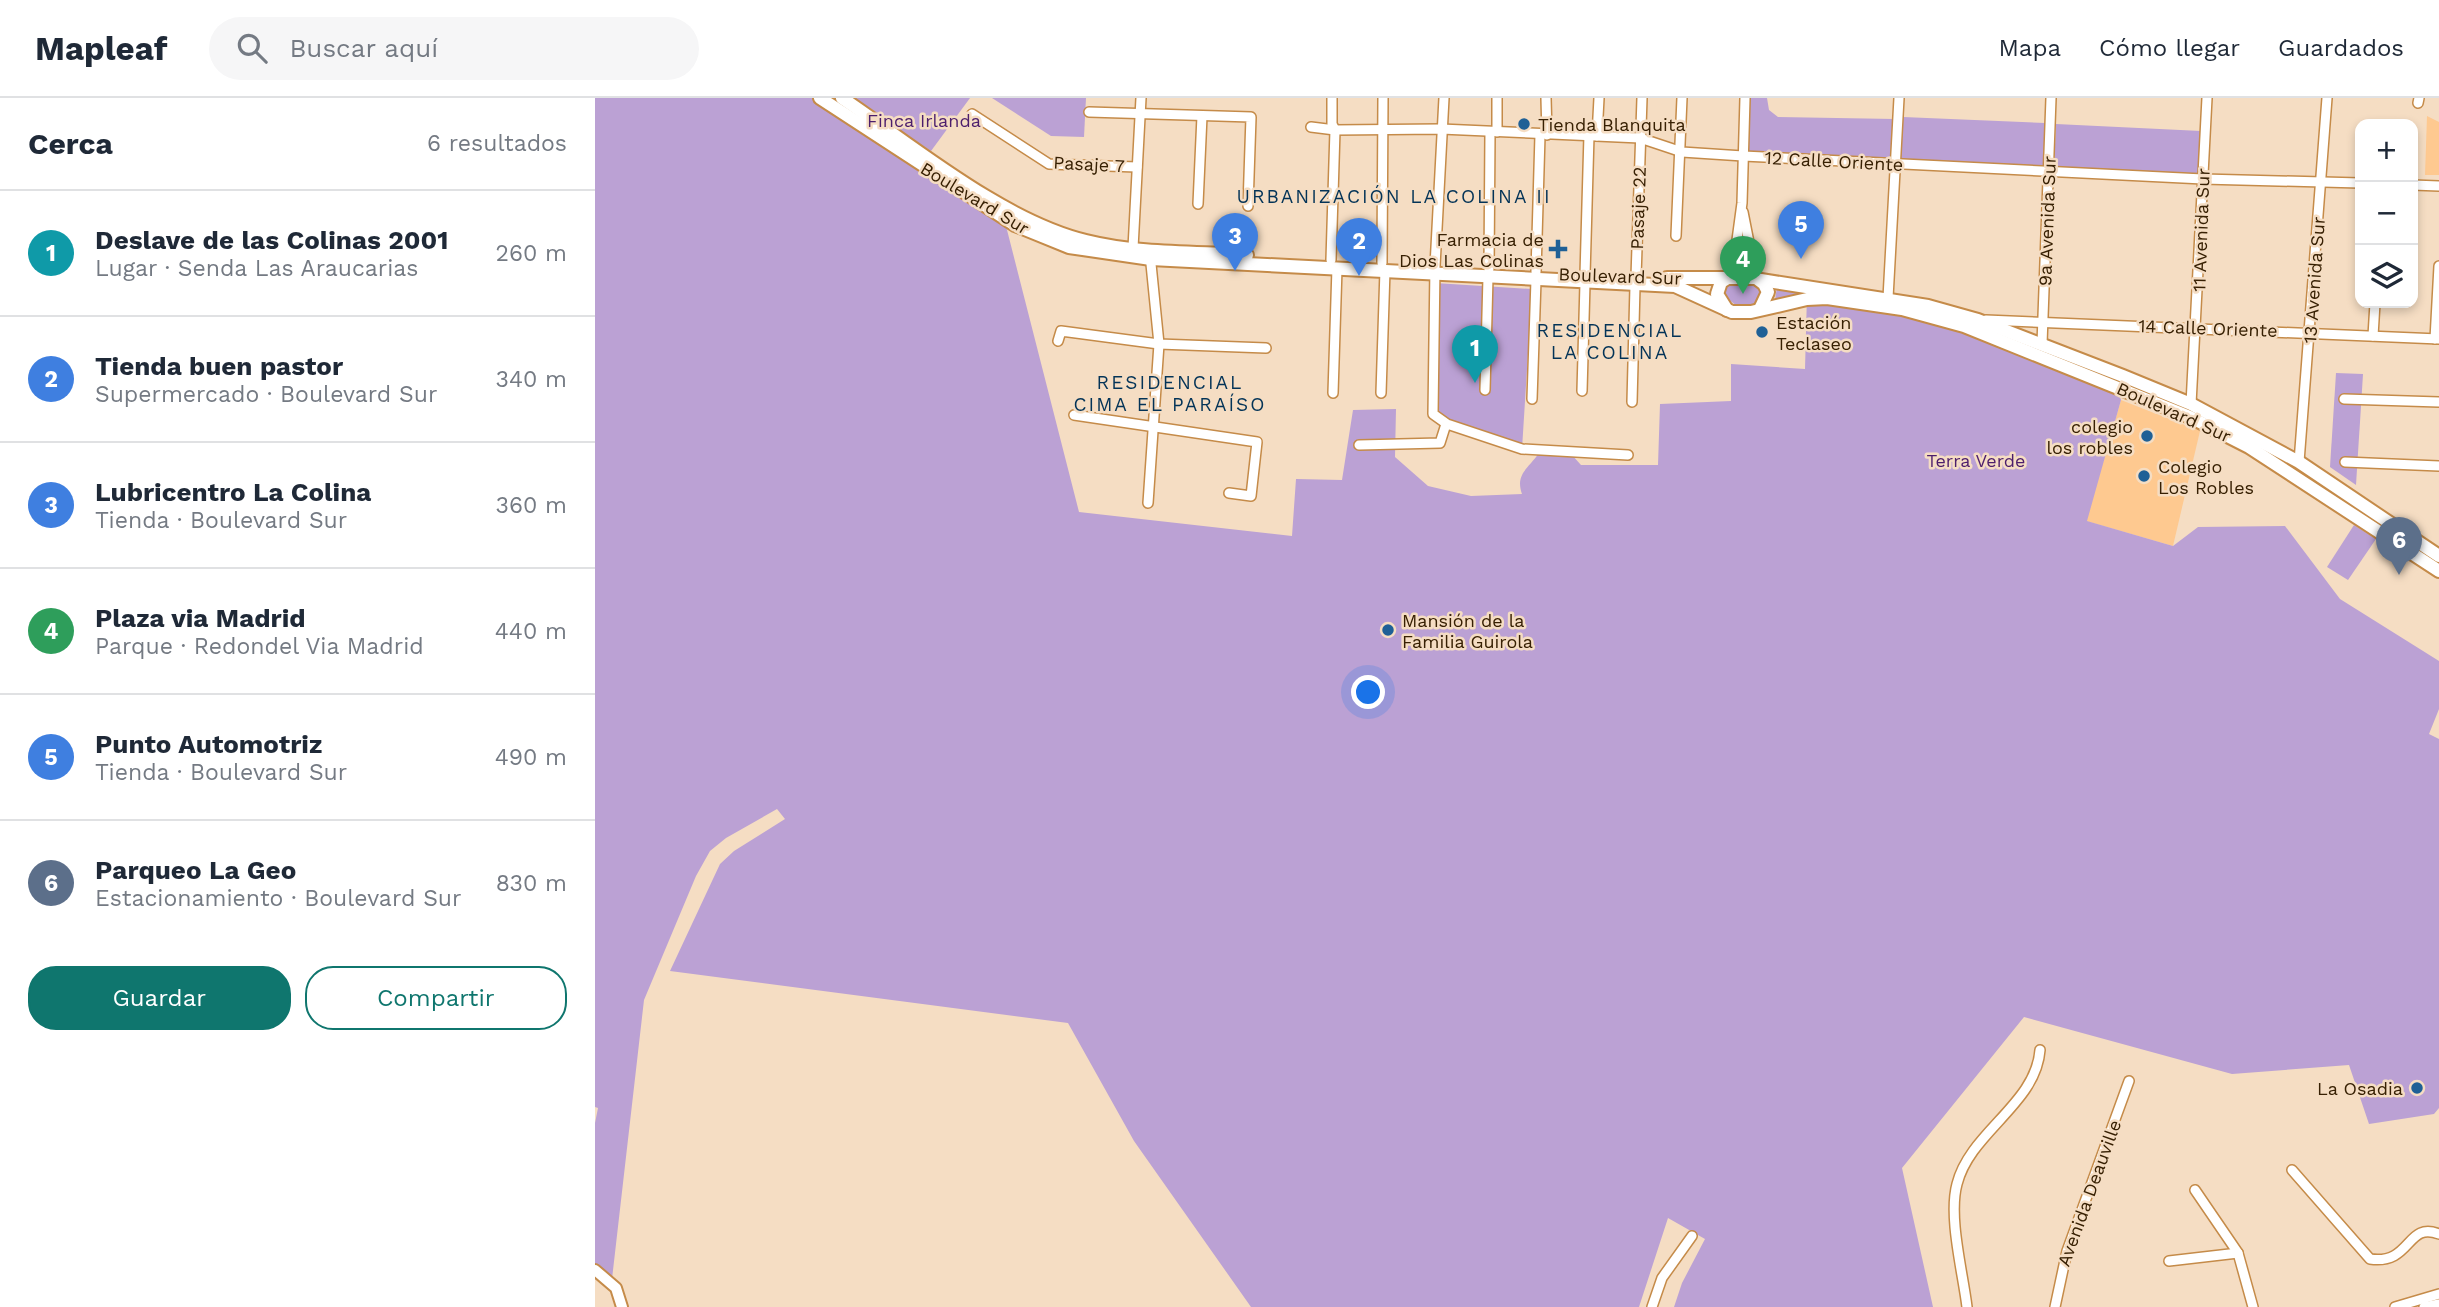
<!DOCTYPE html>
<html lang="es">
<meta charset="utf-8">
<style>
:root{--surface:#fff;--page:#f6f6f7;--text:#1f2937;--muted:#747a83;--line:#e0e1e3;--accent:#0f766e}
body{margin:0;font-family:"Work Sans",sans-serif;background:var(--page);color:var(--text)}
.controls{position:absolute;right:21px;top:21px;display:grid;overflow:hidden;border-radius:14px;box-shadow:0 4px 10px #0003}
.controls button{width:63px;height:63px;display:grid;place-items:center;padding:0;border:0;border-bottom:2px solid var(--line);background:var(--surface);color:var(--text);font:35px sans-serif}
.you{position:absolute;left:774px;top:595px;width:24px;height:24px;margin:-18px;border:5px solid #fff;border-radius:50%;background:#1a73e8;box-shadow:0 0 0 10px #1a73e833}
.badge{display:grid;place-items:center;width:46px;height:46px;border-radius:50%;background:var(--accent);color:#fff;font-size:23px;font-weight:700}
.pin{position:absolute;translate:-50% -58px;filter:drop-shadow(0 2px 4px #0008)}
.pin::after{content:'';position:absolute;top:37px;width:24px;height:21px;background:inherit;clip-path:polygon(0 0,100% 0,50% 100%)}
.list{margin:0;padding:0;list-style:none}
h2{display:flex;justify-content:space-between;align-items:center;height:91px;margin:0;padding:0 28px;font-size:30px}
h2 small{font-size:23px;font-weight:400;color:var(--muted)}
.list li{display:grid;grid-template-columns:46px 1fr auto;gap:21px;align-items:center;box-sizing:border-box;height:126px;padding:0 28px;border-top:2px solid var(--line)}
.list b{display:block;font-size:26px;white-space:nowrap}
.list p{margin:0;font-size:23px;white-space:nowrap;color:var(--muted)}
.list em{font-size:23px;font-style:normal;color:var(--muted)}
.actions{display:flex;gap:14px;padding:21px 28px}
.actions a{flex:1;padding:16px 0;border:2px solid var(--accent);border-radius:28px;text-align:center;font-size:24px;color:var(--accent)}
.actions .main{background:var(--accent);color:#fff}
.icon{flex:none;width:38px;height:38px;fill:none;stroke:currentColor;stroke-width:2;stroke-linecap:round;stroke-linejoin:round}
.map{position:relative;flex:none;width:1844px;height:1209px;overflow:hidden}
header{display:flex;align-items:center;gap:42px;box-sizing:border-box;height:98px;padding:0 35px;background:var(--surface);border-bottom:2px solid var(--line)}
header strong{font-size:33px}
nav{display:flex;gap:38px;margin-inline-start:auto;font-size:24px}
.search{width:490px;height:63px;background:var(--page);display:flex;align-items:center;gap:18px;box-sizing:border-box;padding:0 24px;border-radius:38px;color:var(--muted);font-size:26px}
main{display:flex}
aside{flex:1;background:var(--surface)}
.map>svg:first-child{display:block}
</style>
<header>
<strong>Mapleaf</strong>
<div class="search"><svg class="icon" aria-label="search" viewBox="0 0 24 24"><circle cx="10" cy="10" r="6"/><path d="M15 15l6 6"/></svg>Buscar aquí</div>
<nav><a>Mapa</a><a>Cómo llegar</a><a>Guardados</a></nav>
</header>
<main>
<aside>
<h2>Cerca<small>6 resultados</small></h2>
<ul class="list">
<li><span class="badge" style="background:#0f9aa8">1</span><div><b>Deslave de las Colinas 2001</b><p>Lugar · Senda Las Araucarias</p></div><em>260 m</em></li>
<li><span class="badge" style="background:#3f7fe0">2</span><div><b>Tienda buen pastor</b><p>Supermercado · Boulevard Sur</p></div><em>340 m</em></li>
<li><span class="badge" style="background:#3f7fe0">3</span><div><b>Lubricentro La Colina</b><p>Tienda · Boulevard Sur</p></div><em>360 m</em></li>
<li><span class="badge" style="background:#2e9e5b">4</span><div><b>Plaza via Madrid</b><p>Parque · Redondel Via Madrid</p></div><em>440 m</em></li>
<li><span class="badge" style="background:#3f7fe0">5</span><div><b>Punto Automotriz</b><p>Tienda · Boulevard Sur</p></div><em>490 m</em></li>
<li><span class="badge" style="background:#5c6f8a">6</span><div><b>Parqueo La Geo</b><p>Estacionamiento · Boulevard Sur</p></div><em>830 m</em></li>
</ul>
<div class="actions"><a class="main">Guardar</a><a>Compartir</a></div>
</aside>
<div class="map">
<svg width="1844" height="1209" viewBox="0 0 1844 1209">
<rect width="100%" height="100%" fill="#f5ddc3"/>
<!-- built -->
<g fill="#fec990">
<polygon points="1832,18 1844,24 1844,77 1830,77"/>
<polygon points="1526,302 1605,333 1578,448 1491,423"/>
</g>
<!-- green -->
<g fill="#bba1d4">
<path d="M0 0H221L308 58 342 85 411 128 484 414 697 438 701 381 747 382 758 312 801 311 800 359 833 388 876 398 927 396C920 376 933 371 944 355L977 357 986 367H1063L1065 306 1136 303V266L1210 271 1212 196 1180 202 1182 189C1305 204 1411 250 1524 296L1526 302 1492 423 1578 448 1603 429 1690 428 1745 501 1844 563V611L1834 636 1844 641V1010L1839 1016 1774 1026 1754 967 1637 976 1429 919 1307 1070 1338 1209H1079L1087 1185 1110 1141 1073 1120 1044 1209H656L539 1043 473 925 75 873 125 766 139 753 190 721 182 711 131 740 115 753 101 778 49 902 17 1181 0 1166V1025L3 1010 0 1009Z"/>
<polygon points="254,0 375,0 336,53"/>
<polygon points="397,0 491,0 489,39 456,38"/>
<polygon points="1154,0 1172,0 1174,12 1183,19 1300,21 1299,61 1152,56"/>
<polygon points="1308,19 1450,25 1449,70 1305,62"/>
<polygon points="1461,26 1606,33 1604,77 1459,69"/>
<polygon points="1157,184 1168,195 1158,208 1142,208 1129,198 1130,190 1136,185"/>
<polygon points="840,185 937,191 927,351 845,322 837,307"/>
<polygon points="1741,275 1768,276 1761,387 1735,369"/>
<polygon points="1759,427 1781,441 1753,482 1732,469"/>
</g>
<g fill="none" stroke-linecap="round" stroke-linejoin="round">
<!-- minor casing -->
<g stroke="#c58b49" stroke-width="12">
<g id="minor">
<polyline points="849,0 840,168 838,316 852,326 927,351 1033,357"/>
<polyline points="951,0 952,37"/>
<polyline points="1823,5 1824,0"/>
<polyline points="494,14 656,19 653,108"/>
<polyline points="377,16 454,66 542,69"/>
<polyline points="716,29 740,32 846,31 1045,40 1087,54 1148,58 1608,81 1765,85"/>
<polyline points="902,34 902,0"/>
<polyline points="1002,38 1004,0"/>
<polyline points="1818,87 1844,88"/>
<polyline points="603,106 607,18"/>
<polyline points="1148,114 1161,180"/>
<polyline points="1081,138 1087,0"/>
<polyline points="538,150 546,0"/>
<polyline points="736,162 740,32 737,26 737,0"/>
<polyline points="787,165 788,0"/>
<polyline points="894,171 895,34"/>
<polyline points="941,174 945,37"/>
<polyline points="990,177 994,37"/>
<polyline points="1041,179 1047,0"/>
<polyline points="1137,179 1147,105 1150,0"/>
<polyline points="1293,200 1304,0"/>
<polyline points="1391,222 1844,241"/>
<polyline points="1778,238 1780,205"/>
<polyline points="1840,241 1844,168"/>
<polyline points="463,243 466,233 564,246 671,250"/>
<polyline points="1447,246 1456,0"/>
<polyline points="890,292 893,179"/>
<polyline points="987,293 990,185"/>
<polyline points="738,295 742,170"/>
<polyline points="786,295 790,172"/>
<polyline points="937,301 941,182"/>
<polyline points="1749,301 1844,304"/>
<polyline points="1037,304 1040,188"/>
<polyline points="1596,306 1612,0"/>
<polyline points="479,317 662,344 656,398 634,395"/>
<polyline points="764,347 845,345 851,326"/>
<polyline points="1704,364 1732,0"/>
<polyline points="1750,364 1844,368"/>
<polyline points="553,405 564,246 555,156"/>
<path d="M1697 1072 1775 1161C1817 1167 1811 1123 1844 1136"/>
<polyline points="1600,1092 1643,1155 1658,1209"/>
<polyline points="1574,1163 1643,1155"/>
<polyline points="1057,1209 1067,1180 1097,1138"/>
<path d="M1372 1209C1368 1175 1353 1119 1362 1086 1375 1034 1441 1006 1445 952"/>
<polyline points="1460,1209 1472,1153 1534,983"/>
<polyline points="1800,1209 1844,1196"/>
<polyline points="1829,1209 1844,1206"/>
</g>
</g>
<!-- major casing -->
<g stroke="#c58b49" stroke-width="14">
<polyline id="major" points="0,1172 21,1190 27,1209"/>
</g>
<!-- highway casing -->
<g stroke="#c58b49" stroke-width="16">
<g id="highway">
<polyline points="225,0 420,127 474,149 556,161 1080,188 1137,214 1156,214 1212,201 1232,200 1307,211 1369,228 1595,319 1654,349 1844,473"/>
<path d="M247 0C318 48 408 123 491 143 543 156 599 154 652 157"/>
<polyline points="1072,180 1161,180 1169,186 1173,194 1165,211"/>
<polyline points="1131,181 1126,184 1122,196 1132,212"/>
<polyline points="1166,182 1333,208 1383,222 1528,278 1596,306 1704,364 1844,458"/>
</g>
</g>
<!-- minor -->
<use href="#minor" stroke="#fff" stroke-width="9"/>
<!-- major -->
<use href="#major" stroke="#fff" stroke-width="10"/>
<!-- highway -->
<use href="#highway" stroke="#fff" stroke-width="12"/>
</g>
<!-- markers -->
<g fill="#1f6096" stroke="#f5ddc3" stroke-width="2.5">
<circle cx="929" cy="26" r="7"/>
<path d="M959.5 140.5h7v7h7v7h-7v7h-7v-7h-7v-7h7z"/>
<circle cx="1167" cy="234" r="7"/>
<circle cx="1552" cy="338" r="7"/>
<circle cx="1549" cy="378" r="7"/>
<circle cx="793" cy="532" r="7"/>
<circle cx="1822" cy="990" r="7"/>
</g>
<g text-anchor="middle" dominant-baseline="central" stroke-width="5" stroke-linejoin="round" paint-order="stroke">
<!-- park labels -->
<g font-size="18" fill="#4c1e6c" stroke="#f5ddc3">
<text x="329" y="22">Finca Irlanda</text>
<text x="1381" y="362">Terra Verde</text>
</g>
<!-- poi labels -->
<g font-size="18" fill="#372003" stroke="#f5ddc3" text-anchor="start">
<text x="943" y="26">Tienda Blanquita</text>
<text x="949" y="141" text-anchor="end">Farmacia de<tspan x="949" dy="21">Dios Las Colinas</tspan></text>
<text x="1181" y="224">Estación<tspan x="1181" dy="21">Teclaseo</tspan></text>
<text x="1538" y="328" text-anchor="end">colegio<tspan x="1538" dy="21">los robles</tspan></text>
<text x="1563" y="368">Colegio<tspan x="1563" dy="21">Los Robles</tspan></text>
<text x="807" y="522">Mansión de la<tspan x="807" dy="21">Familia Guirola</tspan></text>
<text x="1808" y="990" text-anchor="end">La Osadia</text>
</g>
<!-- street labels -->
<g font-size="18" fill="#372003" stroke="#f5ddc3">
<text transform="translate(1239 63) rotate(3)">12 Calle Oriente</text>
<text transform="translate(494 66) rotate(3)">Pasaje 7</text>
<text transform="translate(380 100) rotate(31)">Boulevard Sur</text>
<text transform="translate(1043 110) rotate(-88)">Pasaje 22</text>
<text transform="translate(1452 123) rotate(-88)">9a Avenida Sur</text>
<text transform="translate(1606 132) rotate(-88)">11 Avenida Sur</text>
<text transform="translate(1025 178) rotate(2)">Boulevard Sur</text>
<text transform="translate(1719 182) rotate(-86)">13 Avenida Sur</text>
<text transform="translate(1613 230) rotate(2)">14 Calle Oriente</text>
<text transform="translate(1579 314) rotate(24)">Boulevard Sur</text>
<text transform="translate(1494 1095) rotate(-70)">Avenida Deauville</text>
</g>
<!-- neighbourhood labels -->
<g font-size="19" letter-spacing="2" fill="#033357" stroke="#f5ddc3">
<text x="799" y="98">URBANIZACIÓN LA COLINA II</text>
<text x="1015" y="232">RESIDENCIAL<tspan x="1015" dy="22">LA COLINA</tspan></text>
<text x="575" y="284">RESIDENCIAL<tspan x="575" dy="22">CIMA EL PARAÍSO</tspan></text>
</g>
</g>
</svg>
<div class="controls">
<button>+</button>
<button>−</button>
<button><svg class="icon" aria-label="layers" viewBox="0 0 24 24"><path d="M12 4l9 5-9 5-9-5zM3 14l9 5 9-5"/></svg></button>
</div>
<div class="you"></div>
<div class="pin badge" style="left:880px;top:285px;background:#0f9aa8">1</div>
<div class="pin badge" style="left:764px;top:178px;background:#3f7fe0">2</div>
<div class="pin badge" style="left:640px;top:173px;background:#3f7fe0">3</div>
<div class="pin badge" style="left:1148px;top:196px;background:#2e9e5b">4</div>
<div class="pin badge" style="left:1206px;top:161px;background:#3f7fe0">5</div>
<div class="pin badge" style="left:1804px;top:477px;background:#5c6f8a">6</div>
</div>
</main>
